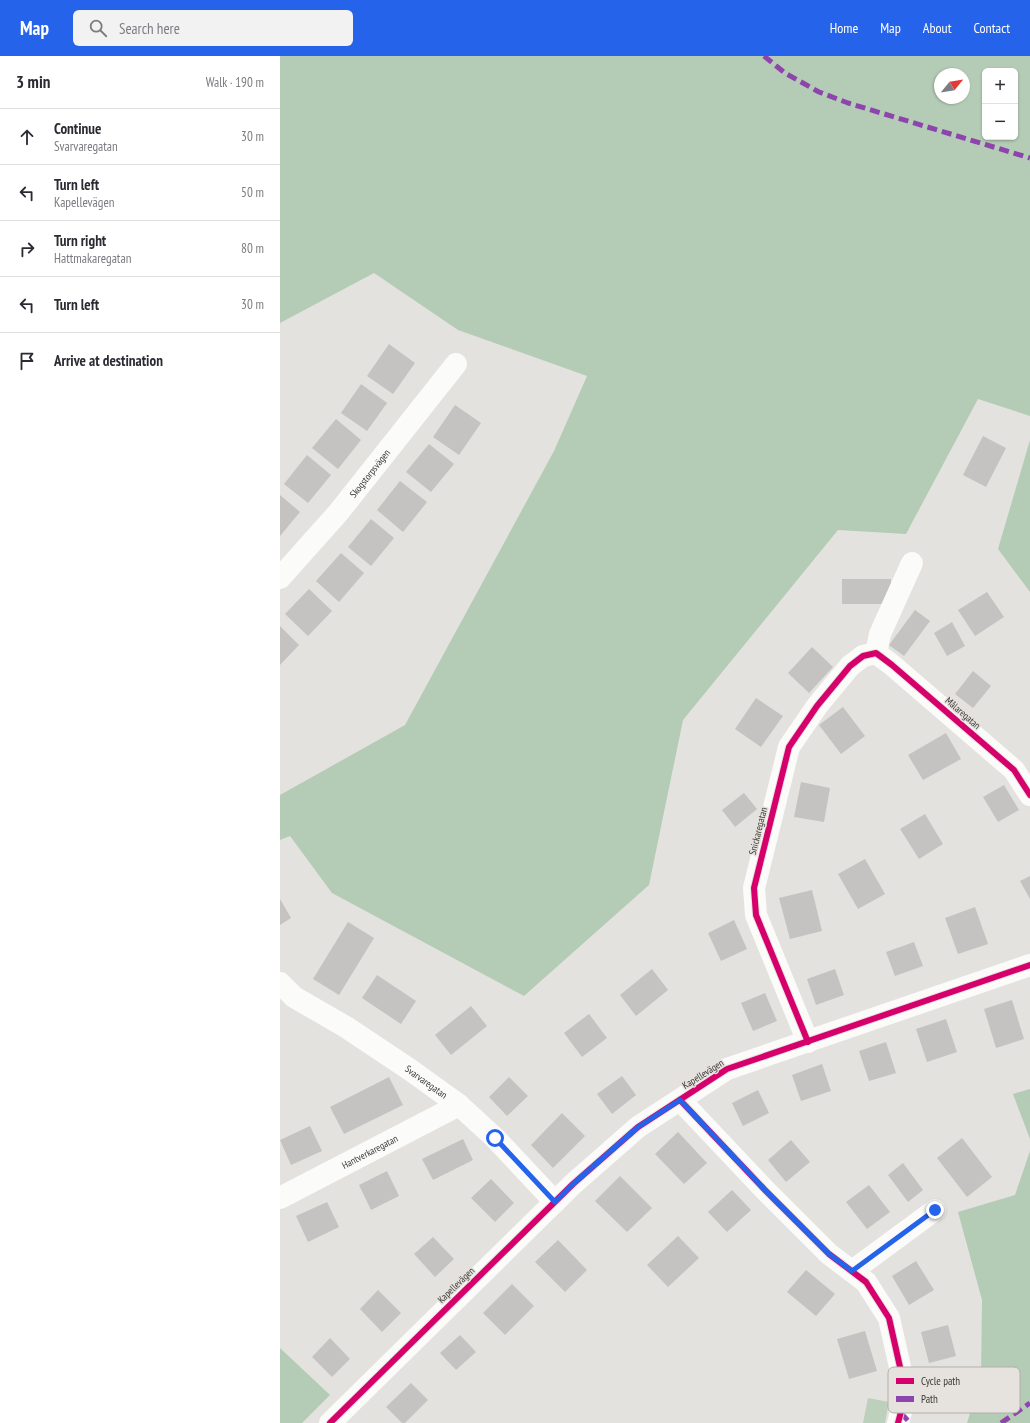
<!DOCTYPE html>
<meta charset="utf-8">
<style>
:root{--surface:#fff;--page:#f2f2f3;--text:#2b2b33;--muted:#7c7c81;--line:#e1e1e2;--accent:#2563eb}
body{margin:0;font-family:"PT Sans Narrow",sans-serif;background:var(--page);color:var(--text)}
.controls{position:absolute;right:12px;top:12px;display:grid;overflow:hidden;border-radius:6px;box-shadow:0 1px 3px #0004}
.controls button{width:36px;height:36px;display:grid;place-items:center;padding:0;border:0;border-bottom:1px solid var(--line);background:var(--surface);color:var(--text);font:20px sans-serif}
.compass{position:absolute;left:654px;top:12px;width:36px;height:36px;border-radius:50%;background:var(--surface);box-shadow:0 1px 3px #0004;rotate:60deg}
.stop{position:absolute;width:12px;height:12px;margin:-9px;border:3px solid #2563eb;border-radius:50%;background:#fff}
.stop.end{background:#2563eb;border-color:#fff;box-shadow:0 1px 4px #0008}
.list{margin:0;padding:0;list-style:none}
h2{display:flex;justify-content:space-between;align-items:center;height:52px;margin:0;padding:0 16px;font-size:17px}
h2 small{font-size:13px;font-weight:400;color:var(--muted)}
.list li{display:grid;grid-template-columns:26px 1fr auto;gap:12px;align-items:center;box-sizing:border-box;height:56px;padding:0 16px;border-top:1px solid var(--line)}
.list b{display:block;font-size:15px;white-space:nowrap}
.list p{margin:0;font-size:13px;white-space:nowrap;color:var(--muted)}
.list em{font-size:13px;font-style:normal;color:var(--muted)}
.icon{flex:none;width:22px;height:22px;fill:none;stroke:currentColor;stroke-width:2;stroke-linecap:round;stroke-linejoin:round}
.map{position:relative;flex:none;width:750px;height:1367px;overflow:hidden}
header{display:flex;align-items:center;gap:24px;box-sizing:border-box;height:56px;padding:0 20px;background:var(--accent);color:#fff}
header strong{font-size:19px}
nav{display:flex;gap:22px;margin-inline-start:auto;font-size:14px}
.search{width:280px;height:36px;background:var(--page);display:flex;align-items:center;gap:10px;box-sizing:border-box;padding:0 14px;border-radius:6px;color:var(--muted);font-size:15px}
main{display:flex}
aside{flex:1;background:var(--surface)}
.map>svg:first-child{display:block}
</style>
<header>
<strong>Map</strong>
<div class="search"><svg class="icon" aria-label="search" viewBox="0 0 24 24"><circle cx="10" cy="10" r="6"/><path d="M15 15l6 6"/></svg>Search here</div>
<nav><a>Home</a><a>Map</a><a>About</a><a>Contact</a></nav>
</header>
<main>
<aside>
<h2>3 min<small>Walk · 190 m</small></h2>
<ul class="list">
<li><svg class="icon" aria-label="ahead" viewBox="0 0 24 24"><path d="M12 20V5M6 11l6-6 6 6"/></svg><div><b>Continue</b><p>Svarvaregatan</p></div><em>30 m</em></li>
<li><svg class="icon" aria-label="left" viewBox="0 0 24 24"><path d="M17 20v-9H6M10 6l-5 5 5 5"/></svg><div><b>Turn left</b><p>Kapellevägen</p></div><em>50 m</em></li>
<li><svg class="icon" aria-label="right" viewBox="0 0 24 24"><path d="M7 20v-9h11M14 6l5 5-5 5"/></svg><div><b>Turn right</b><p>Hattmakaregatan</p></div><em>80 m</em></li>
<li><svg class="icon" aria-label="left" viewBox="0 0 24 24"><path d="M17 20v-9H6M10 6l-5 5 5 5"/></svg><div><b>Turn left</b></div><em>30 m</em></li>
<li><svg class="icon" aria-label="arrive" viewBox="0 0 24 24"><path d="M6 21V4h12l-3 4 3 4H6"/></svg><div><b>Arrive at destination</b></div></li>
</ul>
</aside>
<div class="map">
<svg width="750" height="1367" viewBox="0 0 750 1367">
<rect width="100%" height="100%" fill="#e4e2df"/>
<!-- green -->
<polygon fill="#bcd0bc" points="588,1342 609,1346 605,1367 583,1367"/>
<!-- forest -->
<g fill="#b4ccb5" fill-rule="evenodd">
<path d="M0 0H750V360L698 343 626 478 558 474 403 664 369 829 244 940 52 837 10 780 0 784V739L125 669 274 395 307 320 178 274 94 217 0 267ZM705 15H735V81H705ZM660 18H684V42H660Z"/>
<polygon points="750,384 750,536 718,493"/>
<polygon points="750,1033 750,1083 733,1038"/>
<polygon points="750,1095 750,1367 687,1367 701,1321 702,1244 678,1156 735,1139"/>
<polygon points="0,1292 50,1339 22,1367 0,1367"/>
</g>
<!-- building -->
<g fill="#c4c3c1">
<polygon points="109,288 135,307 113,338 87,320"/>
<polygon points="81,328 107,347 87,375 61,357"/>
<polygon points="175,349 201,367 179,399 153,381"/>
<polygon points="56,363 81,384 58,413 32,392"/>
<polygon points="703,380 726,392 706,431 683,419"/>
<polygon points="149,388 174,408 151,436 126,416"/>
<polygon points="27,399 51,419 28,447 4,428"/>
<polygon points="120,425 147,446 123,476 97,454"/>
<polygon points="0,439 20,456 0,480"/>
<polygon points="91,463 114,482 91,510 68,491"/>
<polygon points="61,497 84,517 59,546 36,525"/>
<rect x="562" y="523" width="49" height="25"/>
<polygon points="29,533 52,555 28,580 5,558"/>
<polygon points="707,536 724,561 695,580 678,554"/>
<polygon points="635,554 650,565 624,600 609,589"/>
<polygon points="672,566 685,590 667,600 654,577"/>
<polygon points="0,570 19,589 0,609"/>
<polygon points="532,591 553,611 529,637 508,617"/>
<polygon points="693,615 711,630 693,652 675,638"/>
<polygon points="476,642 503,660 481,691 455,673"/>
<polygon points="563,651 585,680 561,698 539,669"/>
<polygon points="666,677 681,703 643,724 628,699"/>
<polygon points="521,726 550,732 544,766 514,761"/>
<polygon points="724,729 739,754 718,766 703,741"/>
<polygon points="464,737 477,753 455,771 442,754"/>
<polygon points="645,758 663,788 639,803 620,773"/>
<polygon points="585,803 605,838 578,853 558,818"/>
<polygon points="750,820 750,843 740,825"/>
<polygon points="532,834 542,875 510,883 499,842"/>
<polygon points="0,843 11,862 0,869"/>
<polygon points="695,851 708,888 678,898 665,862"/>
<polygon points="454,864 467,893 441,905 428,877"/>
<polygon points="68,866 94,882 59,939 33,923"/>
<polygon points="634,886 643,910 615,920 606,896"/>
<polygon points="372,913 388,934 356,960 340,939"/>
<polygon points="555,913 564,939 536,949 527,923"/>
<polygon points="97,919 136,945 121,968 82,942"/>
<polygon points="485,937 497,965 473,975 461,947"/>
<polygon points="732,944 744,983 716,992 704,953"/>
<polygon points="191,950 207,970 171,999 155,979"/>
<polygon points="309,958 327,982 302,1001 284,977"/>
<polygon points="666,963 677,996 647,1006 636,973"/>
<polygon points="606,986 616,1017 589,1025 579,995"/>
<polygon points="542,1008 551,1035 521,1045 512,1019"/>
<polygon points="342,1020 356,1039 332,1058 317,1038"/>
<polygon points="109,1021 123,1049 64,1078 50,1051"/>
<polygon points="229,1021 248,1040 227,1060 209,1041"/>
<polygon points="478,1034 489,1057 463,1070 452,1047"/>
<polygon points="282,1057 305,1080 273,1112 251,1089"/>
<polygon points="30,1070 42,1095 11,1109 0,1084"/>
<polygon points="398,1076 427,1107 404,1128 375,1098"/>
<polygon points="682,1082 712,1121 687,1141 657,1102"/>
<polygon points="183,1083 193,1104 153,1124 142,1103"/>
<polygon points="511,1084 530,1106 506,1126 488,1104"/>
<polygon points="623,1107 643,1134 628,1146 608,1119"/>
<polygon points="107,1115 119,1140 91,1154 79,1129"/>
<polygon points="340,1120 372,1152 347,1176 315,1145"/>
<polygon points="211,1123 234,1147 215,1166 191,1142"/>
<polygon points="589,1129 610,1156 587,1173 566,1146"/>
<polygon points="452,1134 471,1154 447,1176 428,1156"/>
<polygon points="47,1146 59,1171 28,1186 16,1160"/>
<polygon points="398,1180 419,1202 388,1231 367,1209"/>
<polygon points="153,1181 174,1203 155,1221 134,1198"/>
<polygon points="278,1184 307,1214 285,1236 255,1206"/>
<polygon points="636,1205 654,1234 629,1249 612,1220"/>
<polygon points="526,1214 555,1238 536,1260 507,1236"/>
<polygon points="232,1228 254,1250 225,1279 203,1257"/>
<polygon points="98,1234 121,1257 102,1276 80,1253"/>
<polygon points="668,1269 676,1300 649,1307 641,1276"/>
<polygon points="585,1275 597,1315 569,1323 557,1283"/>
<polygon points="180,1279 196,1296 176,1314 160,1297"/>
<polygon points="50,1282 70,1303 52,1321 32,1301"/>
<polygon points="131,1327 148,1344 125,1367 122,1367 106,1351"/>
</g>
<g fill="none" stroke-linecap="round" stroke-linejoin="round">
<!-- minor -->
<g stroke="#fbfbfa" stroke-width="22">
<path id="s1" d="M0 522 58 457 176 308"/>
<polyline points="596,597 612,609 734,714 750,739"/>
<polyline points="596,597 600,578 632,507"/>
<path id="s2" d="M0 927 14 941 66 971 129 1013 179 1049 215 1082 275 1146"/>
<polyline points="528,986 476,859 474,832 509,691 537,650 570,610 583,600 596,597"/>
<polyline points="400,1044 484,1133 549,1198 586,1226 609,1262 620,1311 623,1348 618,1367"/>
<path id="s3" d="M0 1142 179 1049"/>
<polyline points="572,1215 655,1154"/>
<polyline points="50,1367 293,1128 358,1071 447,1013 750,909"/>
</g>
<!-- quiet -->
<g stroke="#8e44ad" stroke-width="5" stroke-dasharray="10 5" stroke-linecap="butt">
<polyline points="484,0 505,17 539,36 568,47 750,102"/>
<polyline points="621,1357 630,1367"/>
<polyline points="721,1367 750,1347"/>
</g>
<!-- cycleway casing -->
<g stroke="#e6e2dd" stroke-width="8">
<g id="cycleway">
<polyline points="528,986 476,859 474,832 509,691 537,650 570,610 583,600 596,597 612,609 734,714 750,739"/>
<polyline points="400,1044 484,1133 549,1198 586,1226 609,1262 620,1311 623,1348 618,1367"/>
<polyline points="50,1367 293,1128 358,1071 447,1013 750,909"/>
</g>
</g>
<!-- cycleway -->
<use href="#cycleway" stroke="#d6006c" stroke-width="6"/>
</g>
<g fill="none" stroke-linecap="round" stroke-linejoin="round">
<!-- route -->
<polyline stroke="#2563eb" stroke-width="5" points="215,1082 275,1146 293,1128 358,1071 400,1044 484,1133 549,1198 572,1215 655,1154"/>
</g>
<g text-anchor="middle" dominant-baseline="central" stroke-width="3" stroke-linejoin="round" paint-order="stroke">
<!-- street labels -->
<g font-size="10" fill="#3d3b39" stroke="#e6e2dd">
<text stroke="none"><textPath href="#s1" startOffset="138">Skogstorpsvägen</textPath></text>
<text transform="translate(683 657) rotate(41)">Målaregatan</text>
<text transform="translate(478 775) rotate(-76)">Snickaregatan</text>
<text transform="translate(423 1018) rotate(-32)">Kapellevägen</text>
<text stroke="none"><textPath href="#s2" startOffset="177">Svarvaregatan</textPath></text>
<text stroke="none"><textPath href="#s3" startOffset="101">Hantverkaregatan</textPath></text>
<text transform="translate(176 1229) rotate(-44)">Kapellevägen</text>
</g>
</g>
<!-- legend -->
<rect x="608" y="1311" width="132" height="46" rx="6" fill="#e6e2dd" stroke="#b3b0ac" stroke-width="1"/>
<rect x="616" y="1322" width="18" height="6" fill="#d6006c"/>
<rect x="616" y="1340" width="18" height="6" fill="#8e44ad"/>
<g font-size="11" fill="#3d3b39">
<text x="641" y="1329">Cycle path</text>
<text x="641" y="1347">Path</text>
</g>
</svg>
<div class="controls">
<button>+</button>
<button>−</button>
</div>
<svg class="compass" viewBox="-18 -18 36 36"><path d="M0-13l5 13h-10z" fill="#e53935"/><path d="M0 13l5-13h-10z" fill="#7c7c81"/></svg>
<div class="stop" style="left:215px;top:1082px"></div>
<div class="stop end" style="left:655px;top:1154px"></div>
</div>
</main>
